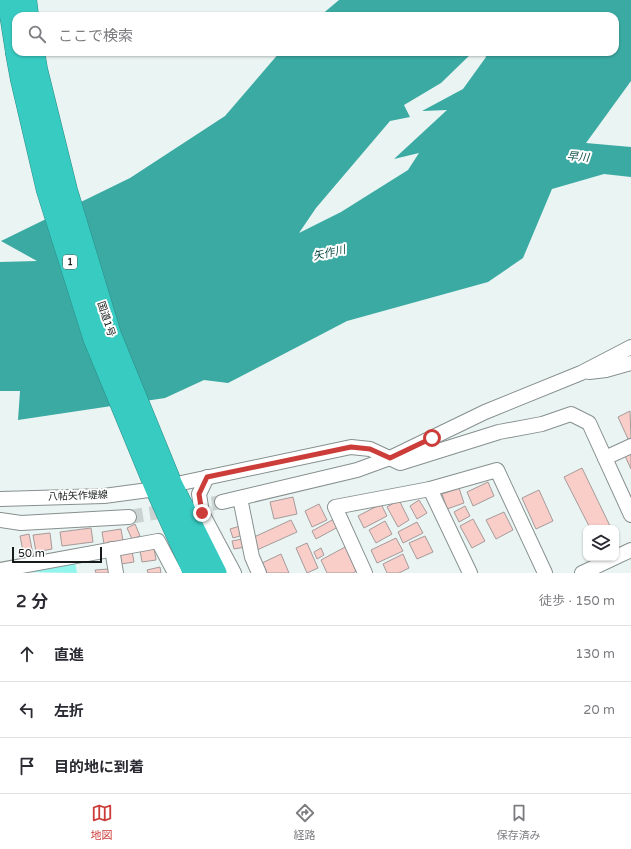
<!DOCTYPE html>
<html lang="ja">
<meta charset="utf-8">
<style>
:root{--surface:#fff;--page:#f7f7f7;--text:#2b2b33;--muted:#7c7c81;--line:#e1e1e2;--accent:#cc3d3a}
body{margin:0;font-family:"Varela Round","Noto Sans JP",sans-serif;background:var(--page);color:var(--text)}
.controls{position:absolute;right:12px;bottom:12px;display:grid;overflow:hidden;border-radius:8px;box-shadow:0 1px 3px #0004}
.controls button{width:36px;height:36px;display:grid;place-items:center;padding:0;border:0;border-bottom:1px solid var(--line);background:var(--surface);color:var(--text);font:20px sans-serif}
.scale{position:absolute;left:12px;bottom:10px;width:90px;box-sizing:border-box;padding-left:4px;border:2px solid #171a1a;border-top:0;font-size:11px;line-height:14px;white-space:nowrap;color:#171a1a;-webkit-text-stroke:3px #fff;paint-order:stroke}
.stop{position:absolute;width:12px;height:12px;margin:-9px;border:3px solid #cc3d3a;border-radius:50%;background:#fff}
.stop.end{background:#cc3d3a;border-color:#fff;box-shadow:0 1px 4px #0008}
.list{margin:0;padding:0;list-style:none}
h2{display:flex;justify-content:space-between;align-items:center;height:52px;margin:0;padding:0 16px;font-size:17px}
h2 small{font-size:13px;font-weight:400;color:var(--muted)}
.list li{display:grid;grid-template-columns:26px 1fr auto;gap:12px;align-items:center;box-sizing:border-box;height:56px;padding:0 16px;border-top:1px solid var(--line)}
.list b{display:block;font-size:15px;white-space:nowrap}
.list em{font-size:13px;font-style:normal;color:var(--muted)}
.icon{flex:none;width:22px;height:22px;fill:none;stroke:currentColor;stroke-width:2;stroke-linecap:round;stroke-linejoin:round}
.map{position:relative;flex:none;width:631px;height:573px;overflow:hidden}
.search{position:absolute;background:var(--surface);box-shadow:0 1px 3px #0004;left:12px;right:12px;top:12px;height:44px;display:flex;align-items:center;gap:10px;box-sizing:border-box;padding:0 14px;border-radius:12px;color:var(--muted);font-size:15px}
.sheet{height:220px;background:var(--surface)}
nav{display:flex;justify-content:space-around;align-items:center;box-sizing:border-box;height:56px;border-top:1px solid var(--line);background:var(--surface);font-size:11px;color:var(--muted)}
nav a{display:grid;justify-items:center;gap:2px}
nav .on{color:var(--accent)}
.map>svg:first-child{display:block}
</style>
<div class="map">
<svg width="631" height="573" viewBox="0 0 631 573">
<rect width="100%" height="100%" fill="#eaf4f3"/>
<!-- green -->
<polygon fill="#92f5ed" points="75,562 77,573 25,572"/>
<!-- water -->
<polygon fill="#3aaaa3" points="339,0 631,0 631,81 586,143 631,147 631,177 604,174 552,189 523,258 488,282 347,321 228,383 204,380 165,398 18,420 20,391 0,391 0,262 37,261 1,241 130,178 225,116 280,52 473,52 441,83 404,105 410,117 390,121 316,208 299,233 341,212 408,170 419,153 394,159 447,110 422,111 463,89 486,57 484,52 615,52 615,16 320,16"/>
<!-- building -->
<g fill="#f9cdc8" stroke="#a59b9a">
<polygon points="630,411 631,438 628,439 618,417"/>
<polygon points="631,453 631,469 625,456"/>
<polygon points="582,468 611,528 590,528 564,477"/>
<polygon points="488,482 494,496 473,506 467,492"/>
<polygon points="459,488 464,503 447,509 442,494"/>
<polygon points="539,490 553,521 536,529 522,498"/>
<polygon points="293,497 297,514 274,519 270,502"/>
<polygon points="399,500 409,520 398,527 387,507"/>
<polygon points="419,500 427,513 417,519 410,506"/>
<polygon points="319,504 327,520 312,527 305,511"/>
<polygon points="381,504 387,516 364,528 358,516"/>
<polygon points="465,506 470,516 459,522 454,512"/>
<polygon points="504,512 513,530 496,539 486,520"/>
<polygon points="334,519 338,527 316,539 312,531"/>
<polygon points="473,519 485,541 472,548 460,526"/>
<polygon points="291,520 297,532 257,550 252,538"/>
<polygon points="385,521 392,534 376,543 369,530"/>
<polygon points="417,522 423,533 403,543 398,532"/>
<polygon points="135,524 140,536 132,539 127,528"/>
<polygon points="240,526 243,535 233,538 230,529"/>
<polygon points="91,528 93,542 62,546 60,532"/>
<polygon points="121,529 123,541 104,544 102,532"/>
<polygon points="50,533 52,549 36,552 33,535"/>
<polygon points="29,534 34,559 25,561 20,536"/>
<polygon points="425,536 433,552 417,559 409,543"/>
<polygon points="396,538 403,551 377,563 371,550"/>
<polygon points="242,539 245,547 234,549 232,541"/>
<polygon points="307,543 318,568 307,573 296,548"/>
<polygon points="347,546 359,569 353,573 327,573 321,560"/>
<polygon points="154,548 156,560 142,562 140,550"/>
<polygon points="321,548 324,555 317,559 314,552"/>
<polygon points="132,551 134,562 121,564 119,553"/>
<polygon points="281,554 289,573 267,573 262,563"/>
<polygon points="403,554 409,568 399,573 387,573 383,564"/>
<polygon points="160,567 161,573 148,573 147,570"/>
<polygon points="108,569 109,573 96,573 95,570"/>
</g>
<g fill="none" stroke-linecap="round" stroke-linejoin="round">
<!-- minor-tunnel -->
<polyline stroke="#cad3d2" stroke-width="14" stroke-dasharray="14 7" stroke-linecap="butt" points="129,517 222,502"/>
<!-- minor casing -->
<g stroke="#86908f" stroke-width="16">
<g id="minor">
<polyline points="589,372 606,370 631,363"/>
<polyline points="605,458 631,446"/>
<polyline points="207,477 199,494 202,513 234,573"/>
<polyline points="172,485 351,447 370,449 400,463 499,432 542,424 571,414 589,423 631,515"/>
<polyline points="430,489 470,573"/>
<polyline points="240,498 252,557 259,573"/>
<polyline points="0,499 104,496 156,489"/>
<polyline points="222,502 357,470 390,458 485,412 581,373 631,347"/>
<polyline points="0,520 21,523 129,517"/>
<polyline points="112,549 116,573"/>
<polyline points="616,557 631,550"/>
<polyline points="0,570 158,541 175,573"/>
<polyline points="365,573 335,507 430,489 497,470 545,573"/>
<polyline points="582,573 614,558"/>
</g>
</g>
<!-- highway casing -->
<g stroke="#2c8d87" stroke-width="22">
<g id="highway">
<polyline points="8,0 16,51"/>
<polyline points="26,0 28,16"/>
<polyline points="16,52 21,79 47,190 94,339 156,489 194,573"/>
<polyline points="34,52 37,70 67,191 111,336 172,485 216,573"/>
</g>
</g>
<!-- minor -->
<use href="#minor" stroke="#fff" stroke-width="14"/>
<!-- highway -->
<use href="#highway" stroke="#37cbc2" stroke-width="21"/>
</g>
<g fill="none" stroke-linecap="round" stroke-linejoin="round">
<!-- route -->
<polyline stroke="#cc3d3a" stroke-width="5" points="202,513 199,494 207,477 351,447 370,449 390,458 432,438"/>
</g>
<g text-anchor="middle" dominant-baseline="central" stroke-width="4" stroke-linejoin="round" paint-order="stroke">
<!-- shield labels -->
<rect fill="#fff" stroke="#5d5f5f" stroke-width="1" x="63" y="255" width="14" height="14" rx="3"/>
<g font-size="9" font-weight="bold" fill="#171a1a">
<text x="70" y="262">1</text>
</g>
<!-- street labels -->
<g font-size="10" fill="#171a1a" stroke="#fff">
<text transform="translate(106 319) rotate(72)">国道1号</text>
<text transform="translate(78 496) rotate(-2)">八帖矢作堤線</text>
</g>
<!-- water labels -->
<g font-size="11" font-style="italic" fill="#0b4d49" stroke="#fff">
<text transform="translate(578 157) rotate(5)">早川</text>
<text transform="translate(329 253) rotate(-13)">矢作川</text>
</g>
</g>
</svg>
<div class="controls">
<button><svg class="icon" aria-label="layers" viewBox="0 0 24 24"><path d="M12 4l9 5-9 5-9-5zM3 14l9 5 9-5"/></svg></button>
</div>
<div class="scale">50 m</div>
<div class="stop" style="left:432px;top:438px"></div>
<div class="stop end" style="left:202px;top:513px"></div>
<div class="search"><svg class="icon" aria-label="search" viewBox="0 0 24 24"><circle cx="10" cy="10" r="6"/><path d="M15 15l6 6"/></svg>ここで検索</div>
</div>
<section class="sheet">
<h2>2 分<small>徒歩 · 150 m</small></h2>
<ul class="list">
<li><svg class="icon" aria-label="ahead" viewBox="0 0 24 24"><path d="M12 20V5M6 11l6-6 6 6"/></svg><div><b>直進</b></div><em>130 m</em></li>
<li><svg class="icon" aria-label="left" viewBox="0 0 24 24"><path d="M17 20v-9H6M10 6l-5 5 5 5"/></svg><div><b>左折</b></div><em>20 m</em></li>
<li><svg class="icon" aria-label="arrive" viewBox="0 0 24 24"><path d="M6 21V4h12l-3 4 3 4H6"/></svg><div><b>目的地に到着</b></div></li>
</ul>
</section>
<nav>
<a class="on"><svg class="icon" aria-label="map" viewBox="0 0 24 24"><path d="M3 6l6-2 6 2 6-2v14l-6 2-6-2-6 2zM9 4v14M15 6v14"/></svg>地図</a>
<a><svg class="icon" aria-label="directions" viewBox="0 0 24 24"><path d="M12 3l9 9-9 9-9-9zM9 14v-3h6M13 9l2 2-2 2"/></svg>経路</a>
<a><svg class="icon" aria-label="saved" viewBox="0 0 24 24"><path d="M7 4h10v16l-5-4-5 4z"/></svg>保存済み</a>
</nav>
